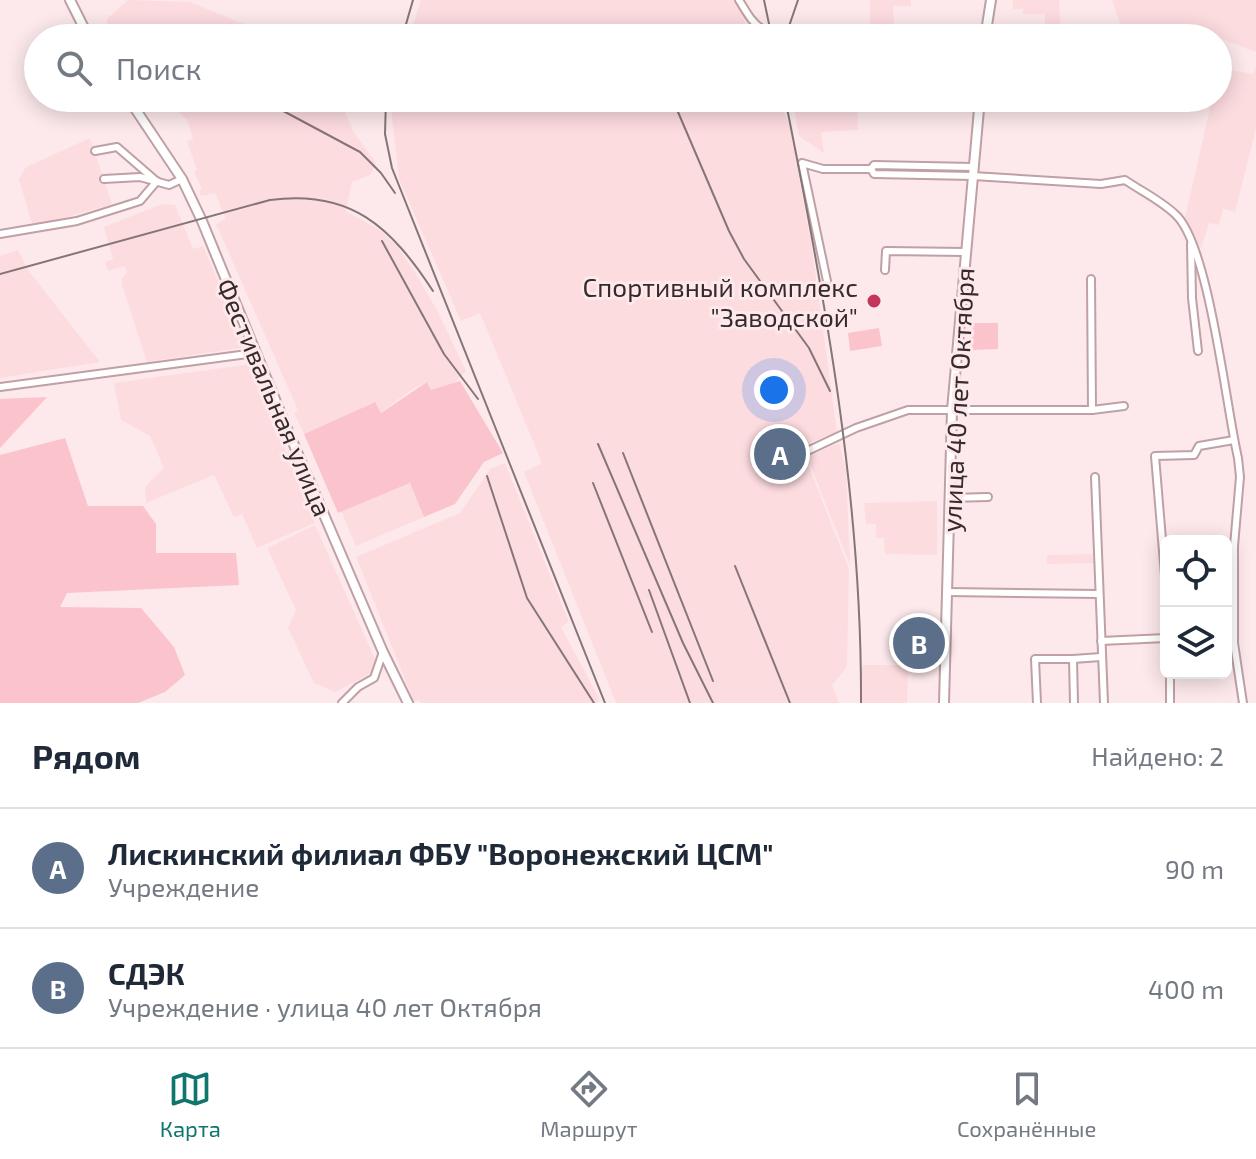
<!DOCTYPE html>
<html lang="ru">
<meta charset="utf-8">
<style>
:root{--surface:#fff;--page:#f2f2f3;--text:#1f2937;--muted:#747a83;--line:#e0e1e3;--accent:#0f766e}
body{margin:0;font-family:"Exo 2",sans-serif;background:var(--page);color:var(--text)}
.controls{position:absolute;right:24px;bottom:24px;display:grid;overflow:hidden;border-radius:12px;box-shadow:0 4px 20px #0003}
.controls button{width:72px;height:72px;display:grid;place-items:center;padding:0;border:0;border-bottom:2px solid var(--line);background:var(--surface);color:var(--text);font:40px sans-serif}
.you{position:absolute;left:774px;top:390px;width:28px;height:28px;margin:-20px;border:6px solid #fff;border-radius:50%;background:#1a73e8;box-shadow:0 0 0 12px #1a73e833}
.badge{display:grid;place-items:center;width:52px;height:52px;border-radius:50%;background:var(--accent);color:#fff;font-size:26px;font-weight:700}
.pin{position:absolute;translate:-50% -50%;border:4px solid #fff;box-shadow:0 2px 8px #0006}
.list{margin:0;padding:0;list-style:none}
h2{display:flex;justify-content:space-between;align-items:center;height:104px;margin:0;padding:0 32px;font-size:34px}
h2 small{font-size:26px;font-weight:400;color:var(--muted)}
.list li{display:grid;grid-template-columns:52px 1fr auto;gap:24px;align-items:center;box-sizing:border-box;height:120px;padding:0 32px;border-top:2px solid var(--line)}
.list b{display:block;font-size:30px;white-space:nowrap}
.list p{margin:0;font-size:26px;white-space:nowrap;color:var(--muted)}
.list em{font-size:26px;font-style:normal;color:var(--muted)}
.icon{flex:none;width:44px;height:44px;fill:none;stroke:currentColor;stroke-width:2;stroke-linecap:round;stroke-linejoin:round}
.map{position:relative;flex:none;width:1256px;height:703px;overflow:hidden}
.search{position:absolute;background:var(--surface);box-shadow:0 4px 20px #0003;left:24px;right:24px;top:24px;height:88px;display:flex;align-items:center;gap:20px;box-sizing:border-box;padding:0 28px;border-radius:44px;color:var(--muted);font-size:30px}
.sheet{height:344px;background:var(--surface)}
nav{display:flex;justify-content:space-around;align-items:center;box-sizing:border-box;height:112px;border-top:2px solid var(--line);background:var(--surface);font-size:22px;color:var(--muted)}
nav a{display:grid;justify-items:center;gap:4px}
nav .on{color:var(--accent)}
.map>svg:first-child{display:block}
</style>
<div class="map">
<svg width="1256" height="703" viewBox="0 0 1256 703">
<rect width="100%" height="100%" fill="#fde9eb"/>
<!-- built -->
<g fill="#fddce0">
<polygon points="128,0 190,2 278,38 108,38 107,19"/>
<polygon points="421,0 735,0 752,38 409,38"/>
<polygon points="870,0 911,0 911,6 893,6 894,25 870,24"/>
<polygon points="1013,0 1059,0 1061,33 1045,32 1045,14 1023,14 1023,9 1013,9"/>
<polygon points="1112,0 1256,0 1256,52 1196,29 1122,29"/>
<polygon points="1256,67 1256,129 1235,212 1223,209 1219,225 1209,223 1201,248 1184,222 1212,100 1219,100 1225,69 1253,74"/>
<polygon points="165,98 339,98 353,131 376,163 370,175 352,182 346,211 381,231 397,246 414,271 437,310 466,371 461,377 454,383 431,391 427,382 414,388 380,413 374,402 304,434 294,413 298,410 216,224 226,219 215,193 201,196 199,191 202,189 194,172 197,170 187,141 193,139 188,121"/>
<polygon points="393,98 778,98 790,127 812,249 837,432 801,446 849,569 847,667 832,685 839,703 616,703 524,472 542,463 480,313 461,321 399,179 391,109"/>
<polygon points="792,98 857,98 858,130 821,132 824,153 799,136"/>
<polygon points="90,138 112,204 33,227 19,179 26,167"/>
<polygon points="162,204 175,205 193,249 203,246 246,347 147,362 122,285 122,278 127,273 125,266 108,271 105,262 113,259 104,227"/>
<polygon points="18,250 28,270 100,362 0,378 0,256"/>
<polygon points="251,364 315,523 257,548 242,514 234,517 214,475 146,503 145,487 164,468 150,436 121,420 114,383"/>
<polygon points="839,443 846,470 850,565 807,457"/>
<polygon points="505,463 569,622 561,627 600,700 596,703 421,703 419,700 414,702 356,557 460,513 490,469"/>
<polygon points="411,483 424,517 356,546 341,511"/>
<polygon points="937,501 937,555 885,554 884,538 876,538 876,524 866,524 864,503"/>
<polygon points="315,525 376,661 374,672 335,692 314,683 288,628 296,610 267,548"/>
<polygon points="1095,554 1095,563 1047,564 1047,555"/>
<polygon points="862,665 908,665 907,703 862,703"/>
</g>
<!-- green -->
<g fill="#fbc4cc">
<polygon points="972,323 998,323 998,349 972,350"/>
<polygon points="879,328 882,346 850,351 848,333"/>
<polygon points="460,381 503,453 484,462 455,504 424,517 410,483 338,513 304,434 375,402 381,413 427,382 431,390"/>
<polygon points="47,397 0,448 0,399"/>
<polygon points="65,438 88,506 143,506 156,524 156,553 236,553 239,585 67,593 60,607 141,608 174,647 185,675 165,692 138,703 0,703 0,455"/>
</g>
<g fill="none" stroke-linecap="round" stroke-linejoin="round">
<!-- minor casing -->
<g stroke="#bfa0a4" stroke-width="10">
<g id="minor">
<path d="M739 0C746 11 751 22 762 29 786 42 886 37 918 38"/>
<polyline points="1122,38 1212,38"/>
<polyline points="95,151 117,147 154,179"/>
<path d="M871 169 874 174 973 176 1101 184 1125 180C1141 191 1162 201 1176 215 1209 246 1226 407 1238 458L1240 477 1234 546V643L1243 703"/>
<polyline points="104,179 140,177 169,185 182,179"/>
<polyline points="0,234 77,221 140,201 157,181"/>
<polyline points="1191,244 1192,298 1198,351"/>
<polyline points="885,270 886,251 965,252"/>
<polyline points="1091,279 1092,410"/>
<polyline points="827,281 802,163 823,169 871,169 874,165 973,167"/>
<polyline points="0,387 255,353"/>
<polyline points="801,454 856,428 908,410 1092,410 1124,406"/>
<polyline points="1095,477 1104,703"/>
<polyline points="950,498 988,497"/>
<polyline points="1166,587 1155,456 1194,455 1199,446 1234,440"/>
<polyline points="948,592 1099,594"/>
<polyline points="1101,641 1166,638"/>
<polyline points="1073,659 1101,657"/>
<polyline points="342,703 358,687 374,678 383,652"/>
<polyline points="1037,703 1035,659 1073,659 1074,703"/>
<polyline points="1170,703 1170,673"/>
</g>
</g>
<!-- major casing -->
<g stroke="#bfa0a4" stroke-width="12">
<g id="major">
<polyline points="70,0 89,38"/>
<polyline points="985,38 991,0"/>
<polyline points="128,98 182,179 202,221 288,431 383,652 408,703"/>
<polyline points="944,703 952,410 980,98"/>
</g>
</g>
<!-- minor -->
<use href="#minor" stroke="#fff" stroke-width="6"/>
<!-- major -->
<use href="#major" stroke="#fff" stroke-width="8"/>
<!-- rail -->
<g stroke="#857577" stroke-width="2">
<polyline points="764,0 772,38"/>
<polyline points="128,28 147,38"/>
<polyline points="402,38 413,0"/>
<polyline points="785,38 798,0"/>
<polyline points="259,98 360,152 381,173 395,193"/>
<polyline points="386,98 385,134 392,168 605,703"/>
<polyline points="672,98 729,231 744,259 809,348 830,391"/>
<path d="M785 98C825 297 862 499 861 703"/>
<polyline points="382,241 444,354 478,399"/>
<path d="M0 274 270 200C351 189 391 227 433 291"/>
<polyline points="598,444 683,643 713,703"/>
<polyline points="623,453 713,681"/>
<polyline points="487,476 527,598 594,703"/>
<polyline points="593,483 652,632"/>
<polyline points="735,566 790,703"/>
<polyline points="649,590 690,703"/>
</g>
</g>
<!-- markers -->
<circle fill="#c4355c" stroke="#fde9eb" stroke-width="3" cx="874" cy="301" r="8"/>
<g text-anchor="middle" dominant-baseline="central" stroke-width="6" stroke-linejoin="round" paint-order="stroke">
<!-- poi labels -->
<g font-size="26" fill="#372a2c" stroke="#fde9eb" text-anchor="end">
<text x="858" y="286">Спортивный комплекс<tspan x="858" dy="30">"Заводской"</tspan></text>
</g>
<!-- street labels -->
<g font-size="26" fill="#372a2c" stroke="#fde9eb">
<text transform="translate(275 397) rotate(67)">Фестивальная улица</text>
<text transform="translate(957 400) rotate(-87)">улица 40 лет Октября</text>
</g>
</g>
</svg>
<div class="controls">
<button><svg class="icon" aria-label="locate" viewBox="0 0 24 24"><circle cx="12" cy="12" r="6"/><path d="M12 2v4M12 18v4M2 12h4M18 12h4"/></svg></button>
<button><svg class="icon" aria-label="layers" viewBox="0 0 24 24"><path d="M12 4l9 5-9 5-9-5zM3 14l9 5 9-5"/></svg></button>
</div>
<div class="you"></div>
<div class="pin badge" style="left:780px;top:454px;background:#5c6f8a">A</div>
<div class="pin badge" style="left:919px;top:643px;background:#5c6f8a">B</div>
<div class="search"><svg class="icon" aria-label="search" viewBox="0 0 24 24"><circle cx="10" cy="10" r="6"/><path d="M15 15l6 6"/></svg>Поиск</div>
</div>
<section class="sheet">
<h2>Рядом<small>Найдено: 2</small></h2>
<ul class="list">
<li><span class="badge" style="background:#5c6f8a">A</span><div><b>Лискинский филиал ФБУ &quot;Воронежский ЦСМ&quot;</b><p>Учреждение</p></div><em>90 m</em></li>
<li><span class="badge" style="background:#5c6f8a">B</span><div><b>СДЭК</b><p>Учреждение · улица 40 лет Октября</p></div><em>400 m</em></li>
</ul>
</section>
<nav>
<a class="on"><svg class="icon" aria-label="map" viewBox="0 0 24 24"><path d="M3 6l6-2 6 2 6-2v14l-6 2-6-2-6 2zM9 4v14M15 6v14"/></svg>Карта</a>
<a><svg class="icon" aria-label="directions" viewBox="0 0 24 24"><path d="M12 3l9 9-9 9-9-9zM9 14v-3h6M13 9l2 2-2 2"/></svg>Маршрут</a>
<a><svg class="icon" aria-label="saved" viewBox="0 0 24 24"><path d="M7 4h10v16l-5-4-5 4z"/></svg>Сохранённые</a>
</nav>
